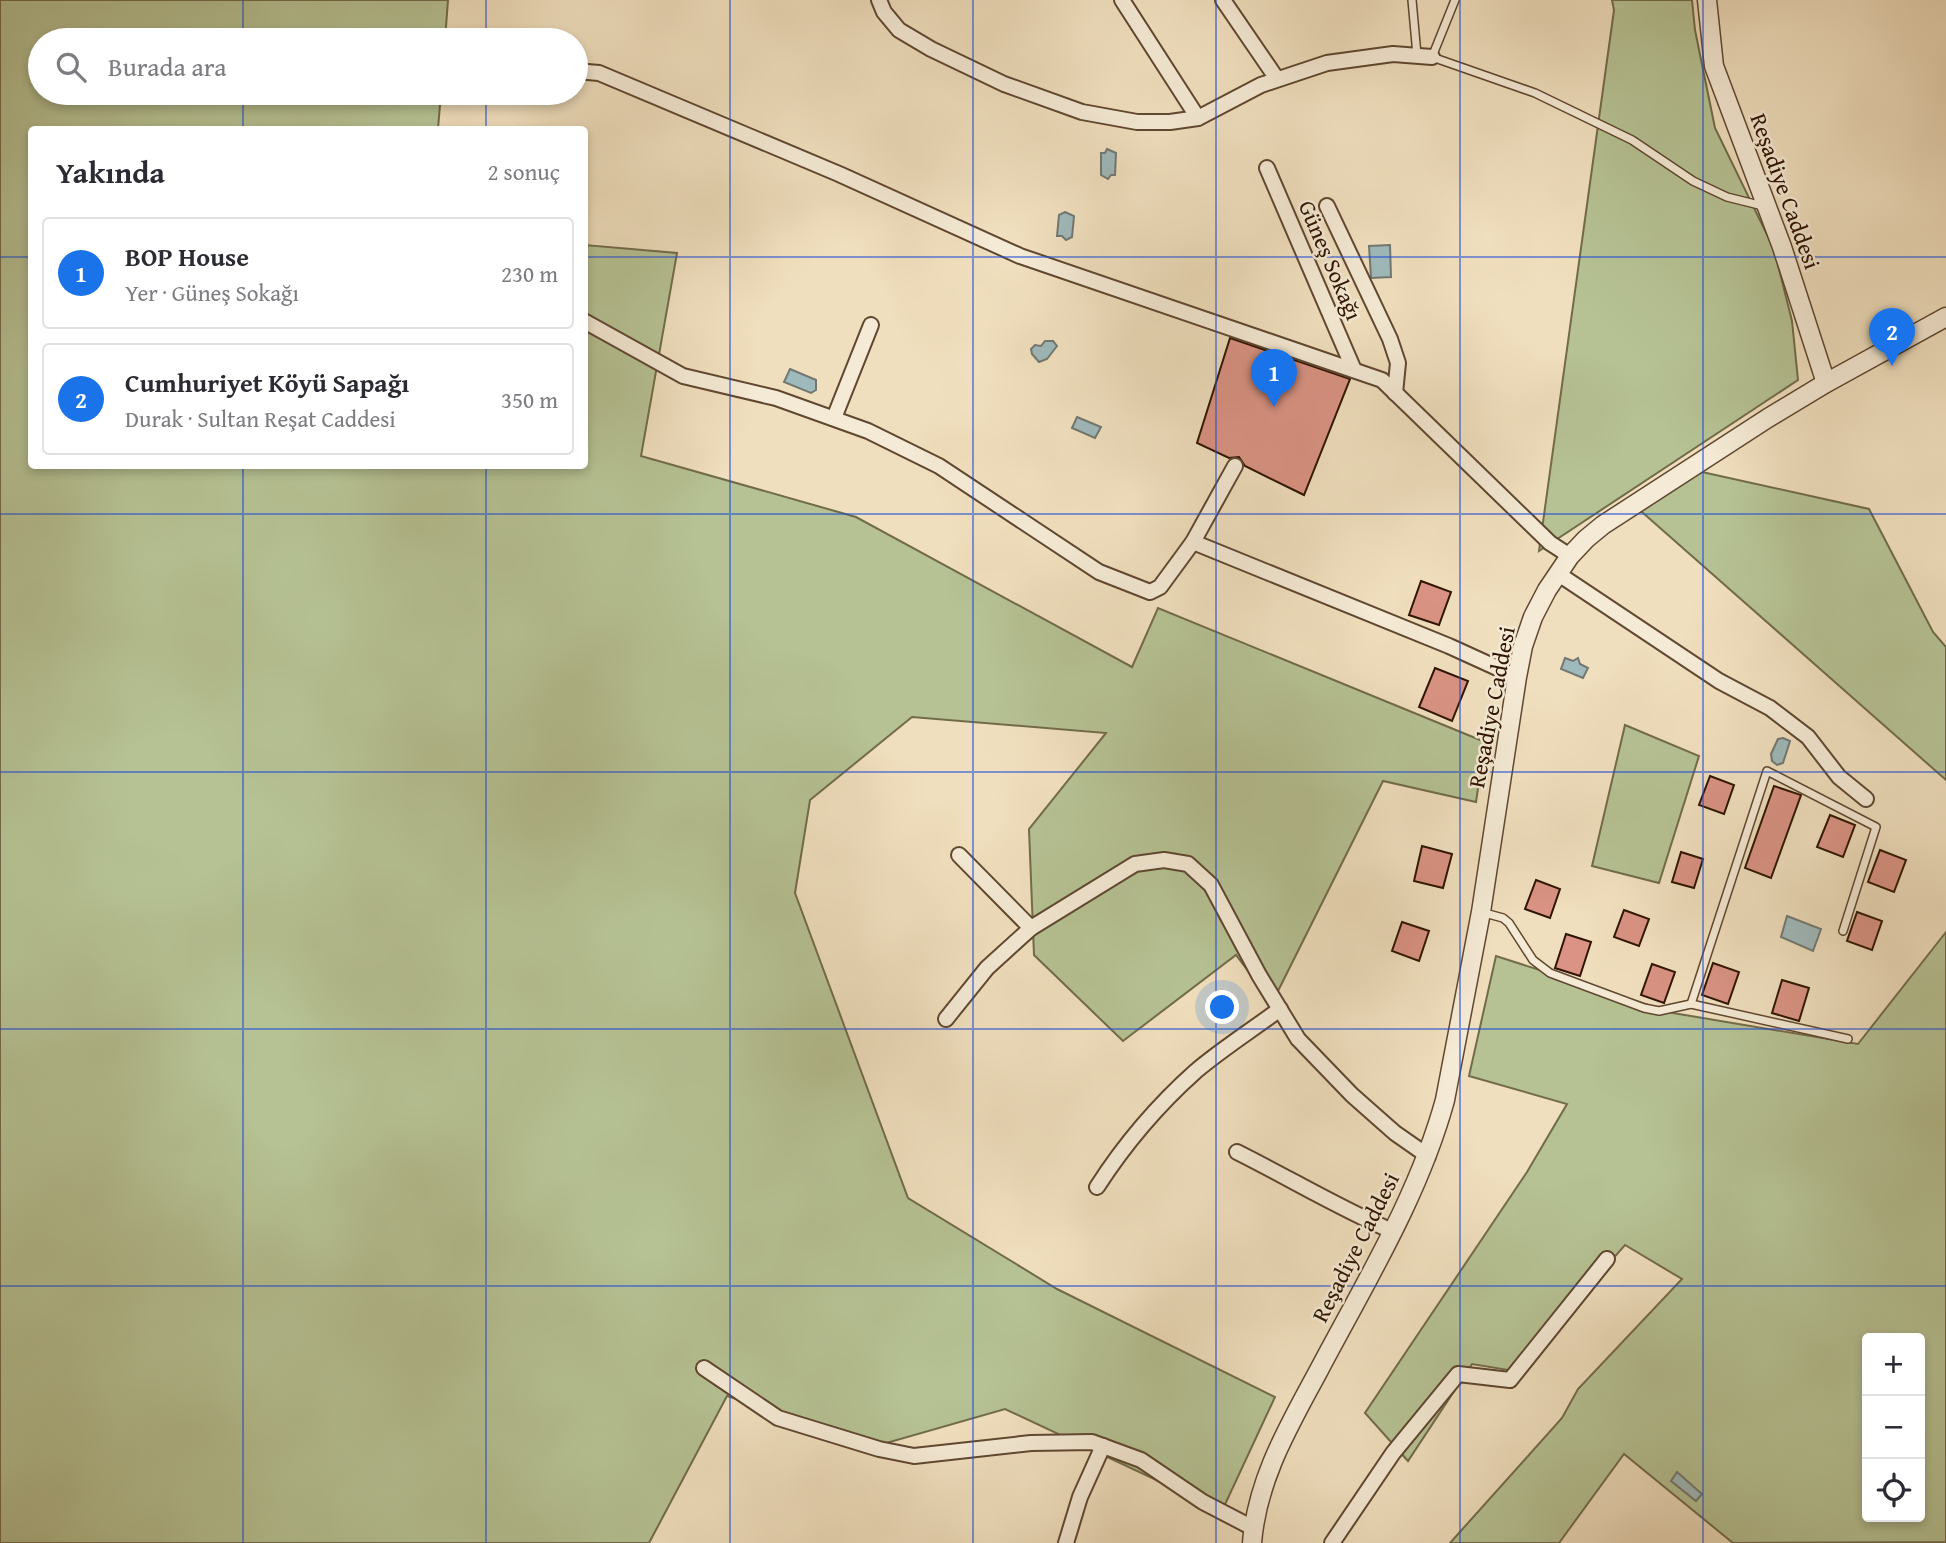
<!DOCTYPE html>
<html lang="tr">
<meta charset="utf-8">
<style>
:root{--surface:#fff;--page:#f2f2f3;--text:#2b2b33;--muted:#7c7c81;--line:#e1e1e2;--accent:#1a73e8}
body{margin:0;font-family:"Gentium Book Plus",serif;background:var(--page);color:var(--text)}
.controls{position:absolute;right:21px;bottom:21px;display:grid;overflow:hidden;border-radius:7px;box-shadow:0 4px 10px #0003}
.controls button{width:63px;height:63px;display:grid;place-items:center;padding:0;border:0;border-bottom:2px solid var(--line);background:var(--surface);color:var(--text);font:35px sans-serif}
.you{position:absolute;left:1223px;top:1008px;width:24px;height:24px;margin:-18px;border:5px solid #fff;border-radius:50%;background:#1a73e8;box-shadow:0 0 0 10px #1a73e833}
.badge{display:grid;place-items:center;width:46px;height:46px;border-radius:50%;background:var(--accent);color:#fff;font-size:23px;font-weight:700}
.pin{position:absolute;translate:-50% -58px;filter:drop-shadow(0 2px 4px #0008)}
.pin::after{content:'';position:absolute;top:37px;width:24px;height:21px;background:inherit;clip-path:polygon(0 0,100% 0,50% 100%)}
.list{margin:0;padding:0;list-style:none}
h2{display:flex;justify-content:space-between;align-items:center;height:91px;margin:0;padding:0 28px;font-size:30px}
h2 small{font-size:23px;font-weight:400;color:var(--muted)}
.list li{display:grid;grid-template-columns:46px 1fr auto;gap:21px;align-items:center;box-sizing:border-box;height:112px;margin:0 14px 14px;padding:0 14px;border:2px solid var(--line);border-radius:7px}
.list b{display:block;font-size:26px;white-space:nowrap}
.list p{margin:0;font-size:23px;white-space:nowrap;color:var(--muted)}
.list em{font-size:23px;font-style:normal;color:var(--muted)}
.icon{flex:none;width:38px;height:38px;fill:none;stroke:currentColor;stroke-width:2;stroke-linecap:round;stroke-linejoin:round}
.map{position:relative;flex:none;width:1946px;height:1543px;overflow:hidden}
.search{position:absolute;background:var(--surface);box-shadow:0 4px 10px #0003;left:28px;top:28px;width:560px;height:77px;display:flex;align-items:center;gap:18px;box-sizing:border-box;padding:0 24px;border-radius:38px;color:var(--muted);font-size:26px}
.panel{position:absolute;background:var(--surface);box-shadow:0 4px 10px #0003;left:28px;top:126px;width:560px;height:343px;border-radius:7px}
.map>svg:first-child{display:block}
</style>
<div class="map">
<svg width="1946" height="1543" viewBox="0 0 1946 1543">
<rect width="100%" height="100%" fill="#f0dfbe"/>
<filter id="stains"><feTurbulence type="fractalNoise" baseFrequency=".00286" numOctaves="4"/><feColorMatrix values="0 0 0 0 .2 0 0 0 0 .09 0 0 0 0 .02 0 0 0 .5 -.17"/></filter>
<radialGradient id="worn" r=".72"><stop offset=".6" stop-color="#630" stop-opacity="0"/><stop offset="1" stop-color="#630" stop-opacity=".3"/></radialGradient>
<!-- green -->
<g fill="#b6c294" stroke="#726b4a" stroke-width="2" fill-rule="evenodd">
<polygon points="0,0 448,0 445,40 40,40 40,93 441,93 438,129 32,130 32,466 584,466 585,245 677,253 641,456 856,517 1132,667 1158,608 1485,742 1476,802 1383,781 1272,1003 1236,955 1123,1041 1034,955 1029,829 1106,733 912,717 810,800 795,893 908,1198 1057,1289 1275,1397 1222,1511 1005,1409 883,1444 727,1396 649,1543 0,1543"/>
<polygon points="1612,0 1692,0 1695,30 1715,128 1774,249 1792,321 1798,380 1539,551 1614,10"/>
<polygon points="1702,472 1869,509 1933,632 1946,647 1946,780 1634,505"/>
<polygon points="1625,725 1699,756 1659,883 1592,866"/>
<path d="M1946 932V1542L1733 1543 1624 1454 1559 1543H1450L1562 1418 1578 1389 1682 1279 1625 1245 1514 1371 1472 1364 1408 1461 1365 1413 1527 1172 1567 1104 1469 1076 1496 956 1673 1013 1858 1044ZM1867 1338H1920V1517H1867Z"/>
</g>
<!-- water -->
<g fill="#9fbabc" stroke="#727871" stroke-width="2">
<polygon points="1107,149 1116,153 1115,175 1111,175 1108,179 1101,175 1101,153 1105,153"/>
<polygon points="1065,212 1074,216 1072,237 1066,240 1062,236 1057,236 1059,215"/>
<polygon points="1390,245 1391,277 1371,278 1369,246"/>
<polygon points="1045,341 1053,341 1057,346 1047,359 1039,362 1032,354 1031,349 1035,345 1041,346"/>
<polygon points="790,369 816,380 816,390 811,393 784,382"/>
<polygon points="1077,417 1101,427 1095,438 1072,428"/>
<polygon points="1565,658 1573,661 1578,658 1580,664 1588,668 1583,678 1561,669"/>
<polygon points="1783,738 1790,741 1783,763 1777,765 1772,761 1771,754 1778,739"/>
<polygon points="1787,916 1821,929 1813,951 1781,937"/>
<polygon points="1677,1472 1702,1494 1696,1501 1671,1481"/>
</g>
<!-- building -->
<g fill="#da9384" stroke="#2f1400" stroke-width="2">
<polygon points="1230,338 1350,379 1304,495 1245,466 1239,457 1229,458 1197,443"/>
<polygon points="1421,581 1451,592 1439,625 1409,615"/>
<polygon points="1435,668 1468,681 1452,721 1419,707"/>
<polygon points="1710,776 1734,785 1724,814 1699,805"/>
<polygon points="1774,786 1801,795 1771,878 1745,868"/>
<polygon points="1830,815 1855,825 1843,857 1817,847"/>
<polygon points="1422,846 1452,854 1443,888 1414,881"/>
<polygon points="1880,850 1906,860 1894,892 1868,882"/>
<polygon points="1681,852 1703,859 1694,888 1672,882"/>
<polygon points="1536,880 1560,889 1550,918 1525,909"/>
<polygon points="1624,910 1649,919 1639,946 1614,937"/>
<polygon points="1857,912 1882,921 1872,950 1847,941"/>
<polygon points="1402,922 1429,931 1419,961 1392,951"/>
<polygon points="1566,934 1591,942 1580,976 1555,968"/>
<polygon points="1713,963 1739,972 1728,1004 1702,995"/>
<polygon points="1652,964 1675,972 1664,1003 1641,995"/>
<polygon points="1782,980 1809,988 1799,1021 1772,1013"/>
</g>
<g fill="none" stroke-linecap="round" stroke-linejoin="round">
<!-- service casing -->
<g stroke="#5f4730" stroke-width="10">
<g id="service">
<polyline points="1412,0 1417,55"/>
<polyline points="1455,0 1432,57 1535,93 1632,140 1693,181 1727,197 1763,206"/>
<polyline points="1481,912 1503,918 1509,923 1533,960 1550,973 1644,1008 1659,1011 1691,1004 1848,1039"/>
<polyline points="1691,1004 1767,771 1876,827 1843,931"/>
</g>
</g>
<!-- minor casing -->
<g stroke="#5f4730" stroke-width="18">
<g id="minor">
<polyline points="879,0 884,12 899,30 931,49 1004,84 1082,112 1137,122 1170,122 1198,118 1261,85 1327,63 1393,54 1432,57"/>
<polyline points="1122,0 1198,118"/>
<polyline points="1223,0 1277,79"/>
<polyline points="576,71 599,73 839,174 1020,256 1382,380 1550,543 1570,556"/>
<polyline points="1267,168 1354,370"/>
<polyline points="1327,206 1390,339 1398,363 1395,393"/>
<polyline points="584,321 683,376 776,398 868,431 939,466 1099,572 1150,592 1160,587 1193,542 1449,646 1517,677"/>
<polyline points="834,418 871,325"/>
<polyline points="1193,542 1235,466"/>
<polyline points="1557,573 1719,681 1770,708 1808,737 1839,777 1866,799"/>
<polyline points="959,855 1031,928 1135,864 1164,860 1188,864 1211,885 1259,975 1298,1039 1352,1095 1395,1133 1428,1156"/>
<polyline points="946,1019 987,968 1031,928"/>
<path d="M1237 1152C1289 1178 1339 1208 1392 1231"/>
<path d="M1097 1187C1124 1145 1159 1104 1196 1071 1222 1049 1252 1030 1280 1009"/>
<polyline points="704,1368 778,1418 879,1449 914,1456 1031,1443 1092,1442 1141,1460 1203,1502 1253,1528"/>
<polyline points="1066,1543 1080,1497 1103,1446"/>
<polyline points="1332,1543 1393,1453 1458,1374 1510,1380 1607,1259"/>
</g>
</g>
<!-- tertiary casing -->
<g stroke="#5f4730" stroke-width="21">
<g id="tertiary">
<polyline points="1707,0 1714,66 1782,247 1826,383"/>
<path d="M1252 1543C1257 1479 1289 1426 1319 1370 1365 1283 1419 1195 1445 1100L1481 912 1517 677 1523 646 1533 617 1547 590 1570 556 1586 539 1603 525 1768 418 1826 383 1946 317"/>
</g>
</g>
<!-- service -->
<use href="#service" stroke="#f5ead5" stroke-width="7"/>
<!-- minor -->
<use href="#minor" stroke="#f5ead5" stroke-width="14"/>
<!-- tertiary -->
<use href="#tertiary" stroke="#f5ead5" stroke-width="18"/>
</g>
<!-- grid -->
<path fill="none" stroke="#1d4ed8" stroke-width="2" stroke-opacity="0.55" d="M243 0V40M486 0V40M730 0V1543M973 0V1543M1216 0V1543M1460 0V1543M1703 0V1543M243 93V130M486 93V130M0 257H32M584 257H1946M243 466V1543M486 466V1543M0 514H1946M0 772H1946M0 1029H1946M0 1286H1946"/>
<g text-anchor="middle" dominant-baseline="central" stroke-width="5" stroke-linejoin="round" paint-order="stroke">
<!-- street labels -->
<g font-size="23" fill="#2f1400" stroke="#f5ead5">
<text transform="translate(1786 191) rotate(70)">Reşadiye Caddesi</text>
<text transform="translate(1331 260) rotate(67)">Güneş Sokağı</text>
<text transform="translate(1491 707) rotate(-79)">Reşadiye Caddesi</text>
<text transform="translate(1355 1247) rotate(-63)">Reşadiye Caddesi</text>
</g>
</g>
<rect width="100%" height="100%" filter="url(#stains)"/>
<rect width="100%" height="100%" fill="url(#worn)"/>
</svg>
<div class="controls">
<button>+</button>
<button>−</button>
<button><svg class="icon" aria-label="locate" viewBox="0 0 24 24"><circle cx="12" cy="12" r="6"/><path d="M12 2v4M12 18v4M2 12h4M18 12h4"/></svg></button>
</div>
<div class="you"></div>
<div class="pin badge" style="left:1274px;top:407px">1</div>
<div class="pin badge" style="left:1892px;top:366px">2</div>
<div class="search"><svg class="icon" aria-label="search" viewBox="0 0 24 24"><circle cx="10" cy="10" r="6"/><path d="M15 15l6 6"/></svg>Burada ara</div>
<section class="panel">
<h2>Yakında<small>2 sonuç</small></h2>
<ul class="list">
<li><span class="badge">1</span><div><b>BOP House</b><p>Yer · Güneş Sokağı</p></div><em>230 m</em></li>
<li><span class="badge">2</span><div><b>Cumhuriyet Köyü Sapağı</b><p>Durak · Sultan Reşat Caddesi</p></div><em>350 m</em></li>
</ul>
</section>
</div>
